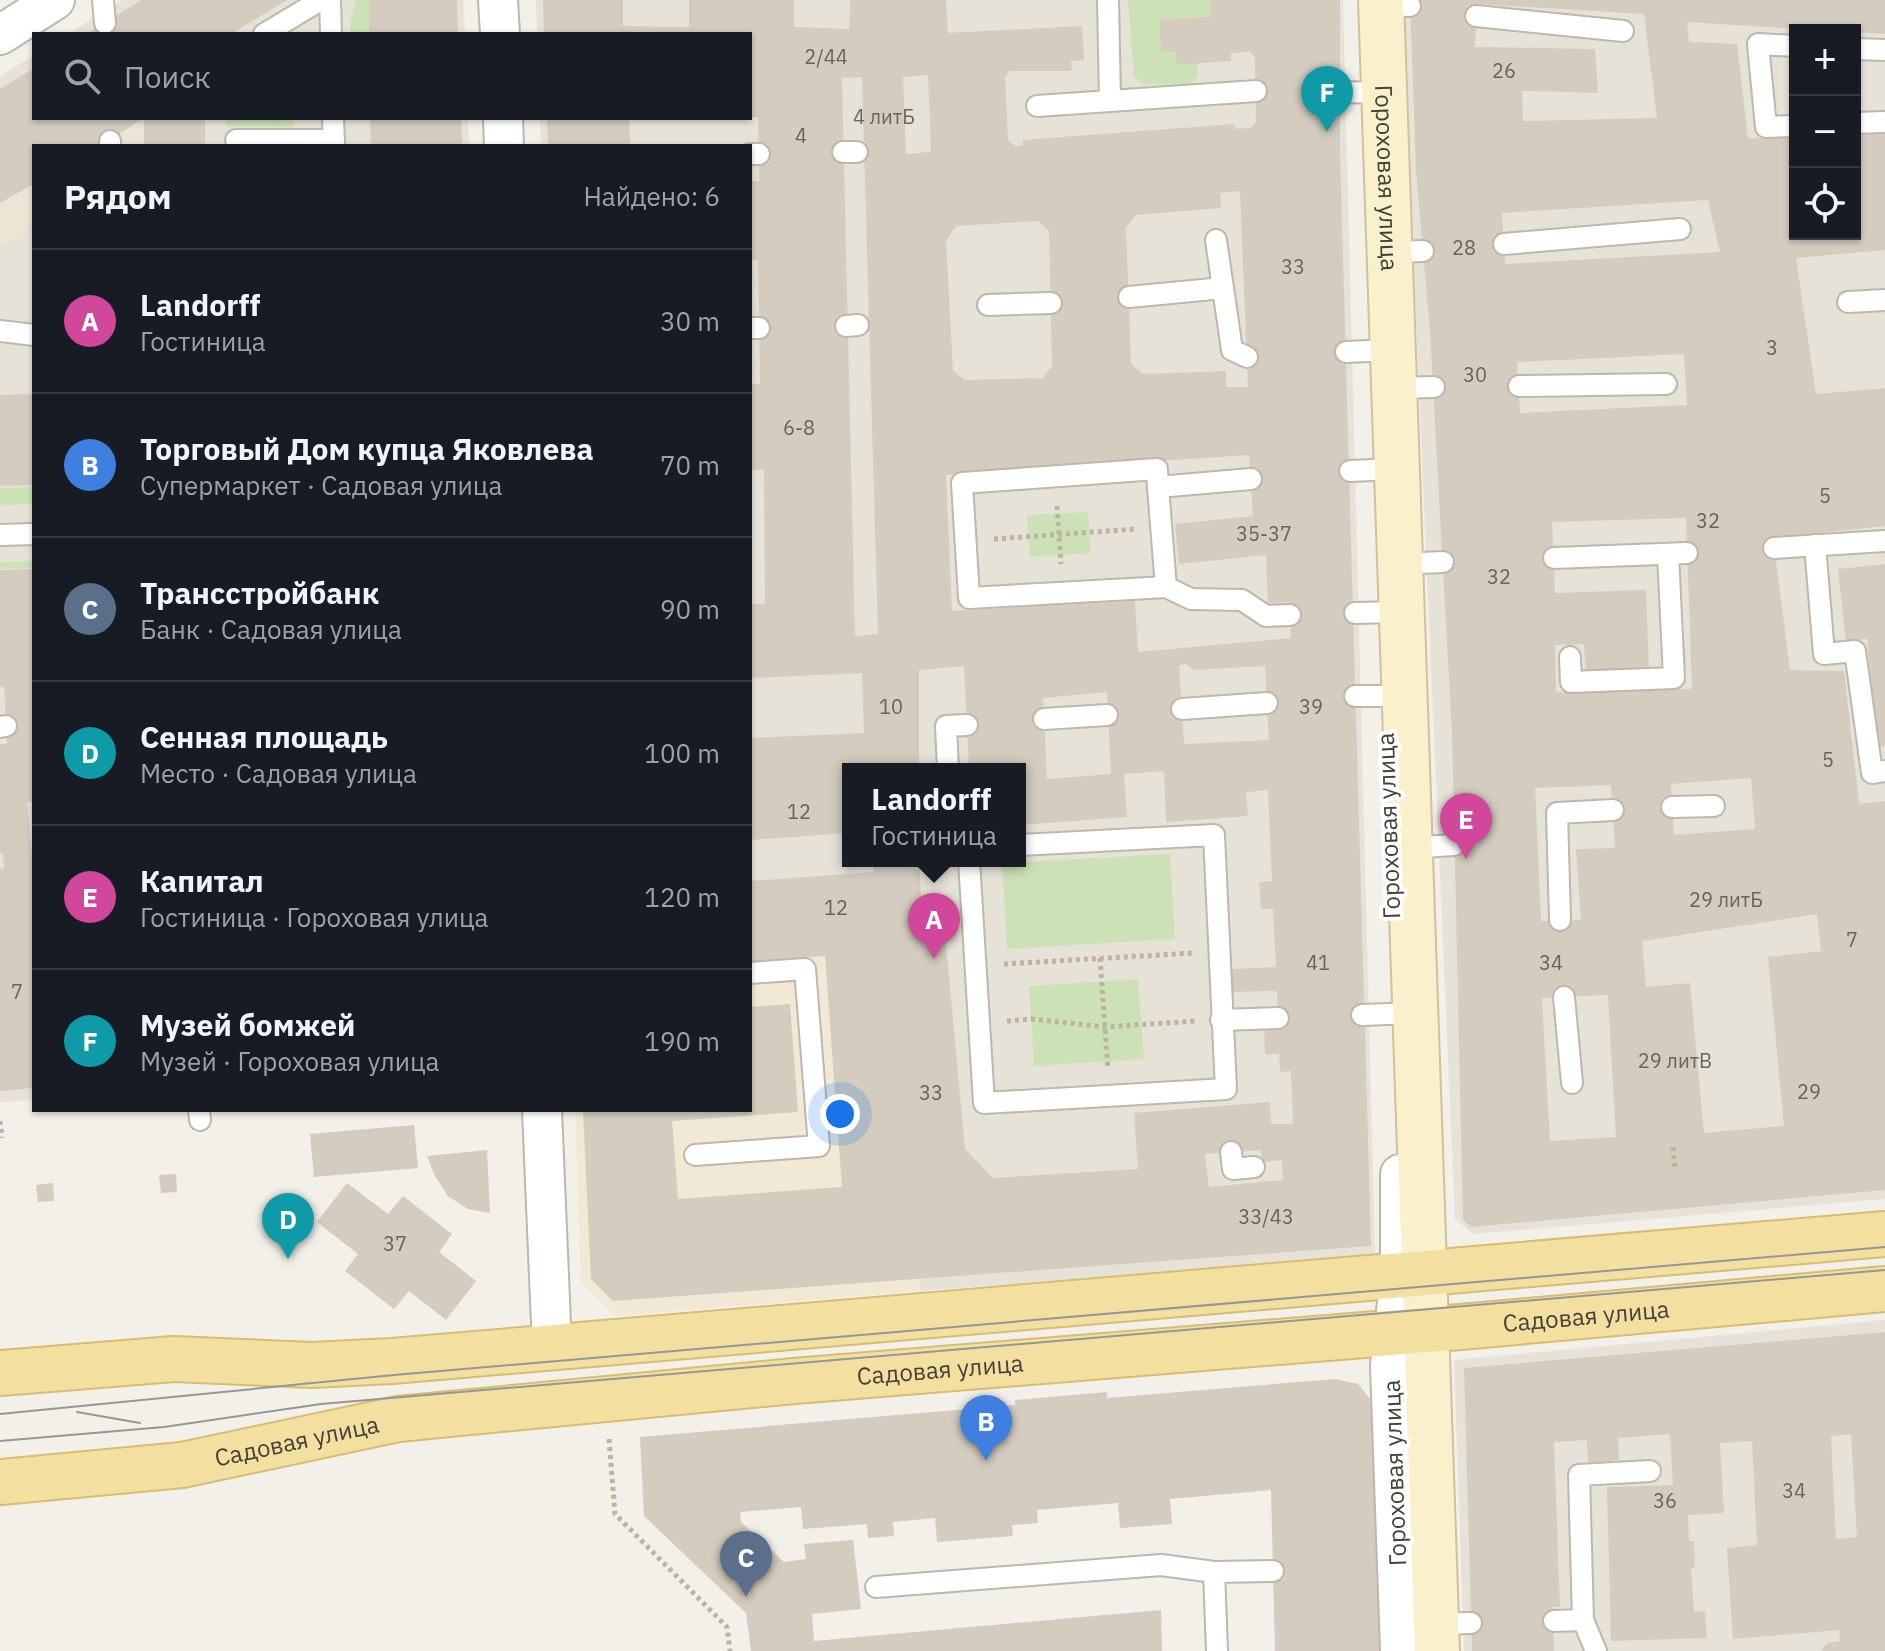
<!DOCTYPE html>
<html lang="ru">
<meta charset="utf-8">
<style>
:root{--surface:#171b24;--page:#20242c;--text:#f1f3f6;--muted:#9ea1a6;--line:#363941;--accent:#e3532f}
body{margin:0;font-family:"IBM Plex Sans",sans-serif;background:var(--page);color:var(--text)}
.controls{position:absolute;right:24px;top:24px;display:grid;overflow:hidden;border-radius:0px;box-shadow:0 2px 6px #0004}
.controls button{width:72px;height:72px;display:grid;place-items:center;padding:0;border:0;border-bottom:2px solid var(--line);background:var(--surface);color:var(--text);font:40px sans-serif}
.you{position:absolute;left:840px;top:1114px;width:28px;height:28px;margin:-20px;border:6px solid #fff;border-radius:50%;background:#1a73e8;box-shadow:0 0 0 12px #1a73e833}
.badge{display:grid;place-items:center;width:52px;height:52px;border-radius:50%;background:var(--accent);color:#fff;font-size:26px;font-weight:700}
.pin{position:absolute;translate:-50% -66px;filter:drop-shadow(0 2px 4px #0008)}
.pin::after{content:'';position:absolute;top:42px;width:28px;height:24px;background:inherit;clip-path:polygon(0 0,100% 0,50% 100%)}
.popup{position:absolute;left:842px;top:763px;width:184px;height:104px;box-sizing:border-box;display:grid;place-content:center;border-radius:0px;background:var(--surface);filter:drop-shadow(0 2px 6px #0005);font-size:26px;white-space:nowrap;color:var(--muted)}
.popup b{font-size:30px;color:var(--text)}
.popup::after{content:'';position:absolute;left:50%;top:100%;margin-left:-16px;border:16px solid transparent;border-top-color:var(--surface)}
.list{margin:0;padding:0;list-style:none}
h2{display:flex;justify-content:space-between;align-items:center;height:104px;margin:0;padding:0 32px;font-size:34px}
h2 small{font-size:26px;font-weight:400;color:var(--muted)}
.list li{display:grid;grid-template-columns:52px 1fr auto;gap:24px;align-items:center;box-sizing:border-box;height:144px;padding:0 32px;border-top:2px solid var(--line)}
.list b{display:block;font-size:30px;white-space:nowrap}
.list p{margin:0;font-size:26px;white-space:nowrap;color:var(--muted)}
.list em{font-size:26px;font-style:normal;color:var(--muted)}
.icon{flex:none;width:44px;height:44px;fill:none;stroke:currentColor;stroke-width:2;stroke-linecap:round;stroke-linejoin:round}
.map{position:relative;flex:none;width:1885px;height:1651px;overflow:hidden}
.search{position:absolute;background:var(--surface);box-shadow:0 2px 6px #0004;left:32px;top:32px;width:720px;height:88px;display:flex;align-items:center;gap:20px;box-sizing:border-box;padding:0 28px;border-radius:0px;color:var(--muted);font-size:30px}
.panel{position:absolute;background:var(--surface);box-shadow:0 2px 6px #0004;left:32px;top:144px;width:720px;height:968px;border-radius:0px}
.map>svg:first-child{display:block}
</style>
<div class="map">
<svg width="1885" height="1651" viewBox="0 0 1885 1651">
<rect width="100%" height="100%" fill="#f2f0e9"/>
<!-- residential -->
<g fill="#e6e2d7" fill-rule="evenodd">
<polygon points="123,0 463,0 465,34 68,34"/>
<path d="M536 0H1343L1375 1256 920 1291 889 936 750 941V146H541L540 118H750V34H537ZM848 769H1020V861H848Z"/>
<path d="M1402 0H1885V1199L1473 1234 1455 1219ZM1795 30H1855V234H1795Z"/>
<polygon points="34,55 34,118 468,118 469,146 34,146 34,1100 0,1102 0,76"/>
<polygon points="1885,1320 1885,1651 1464,1651 1454,1360"/>
</g>
<!-- commercial -->
<polygon fill="#f2e8d6" points="889,936 920,1291 616,1316 581,1282 575,1110 750,1110 750,941"/>
<!-- education -->
<polygon fill="#eae5d4" points="34,68 34,118 144,118 144,146 34,146 34,227 0,247 0,89"/>
<!-- green -->
<g fill="#cce2b6">
<polygon points="356,0 369,0 369,34 350,34 351,17"/>
<polygon points="1128,0 1210,0 1211,17 1159,19 1161,52 1176,52 1197,63 1198,75 1191,84 1145,85 1134,77"/>
<polygon points="226,118 293,118 293,127 226,126"/>
<polygon points="34,487 34,504 0,505 0,488"/>
<polygon points="1088,512 1091,553 1030,557 1027,515"/>
<polygon points="34,561 34,568 0,569 0,562"/>
<polygon points="1170,854 1175,939 1007,949 1002,863"/>
<polygon points="1138,979 1144,1059 1034,1066 1029,986"/>
</g>
<!-- building -->
<g fill="#d3ccbf" fill-rule="evenodd">
<polygon points="141,0 287,0 231,34 87,34"/>
<polygon points="369,0 457,0 458,34 369,34"/>
<path d="M543 0H623V26L689 27V0H794V27L849 29 850 0H946L948 33 1082 26 1084 60 1071 61 1072 71H1010L1005 77 1008 140 1015 146 1023 145V140L1234 124 1235 129 1251 128 1256 122 1255 57 1250 52 1231 53V61L1177 65 1176 52 1161 53 1159 19 1211 17 1210 0H1340V154L1371 1246 613 1301 591 1279 583 1110H750V1007L790 1004 798 1112 672 1121 678 1199 842 1187 825 956 750 962V881L874 872 873 861H954V867L920 869 922 934H945L965 1149 993 1178 1138 1169 1134 1113 1270 1102 1271 1124H1293L1291 1071 1280 1072 1279 1054H1265L1264 1028 1278 1027 1277 991 1232 992 1231 969 1276 967 1273 909H1261L1259 882 1272 881 1268 790 1246 792 1248 816 1166 822 1164 771 1124 774 1127 817 1020 825V769H969L964 666 919 670V769H848V833L750 840V738L864 733 862 673 750 678V604H765L764 470H750V384H760L758 260H750V181H759L758 117H750V34H544ZM928 75 931 152 906 154 903 77ZM862 77 878 634 855 636 842 78ZM1240 191 1248 387H1226V371L1143 374 1131 364 1126 228 1135 215 1221 208 1220 193ZM1038 221 1049 231 1052 366 1043 378 965 380 953 371 946 241 956 226ZM1249 455 1253 516 1175 524 1179 564 1266 555 1268 603 1290 602 1291 638 1138 652 1135 601 952 611 946 475ZM1186 664 1194 670 1265 666 1269 740 1184 744 1179 665ZM1107 692 1111 774 1047 779 1043 698ZM1261 1150 1262 1162 1282 1160 1283 1180 1209 1187 1205 1154Z"/>
<path d="M1410 0H1885V34L1687 22 1689 42 1737 44 1748 138 1795 137V234H1855V135L1885 134V250L1796 258 1816 394 1885 388V526L1773 538 1790 670 1844 671 1859 804 1885 801V1190L1471 1227 1463 1220 1452 733 1430 331 1416 170ZM1477 4 1644 14 1657 118 1523 121 1522 91 1598 93 1595 49 1475 47ZM1708 200 1720 252 1505 264 1502 213ZM1684 354 1687 405 1520 413 1517 362ZM1686 518 1692 689 1556 692 1555 645 1584 644 1586 674 1649 672 1646 590 1555 593 1552 522ZM1751 778 1755 829 1674 835 1671 784ZM1611 785 1615 848 1576 849 1581 920 1541 921 1535 788ZM1817 914 1821 951 1768 957 1784 1126 1704 1133 1690 983 1646 987 1642 941ZM1608 995 1616 1137 1550 1141 1542 998Z"/>
<polygon points="34,68 34,118 143,118 101,146 34,146 34,184 0,203 0,89"/>
<rect x="144" y="118" width="61" height="28"/>
<polygon points="370,118 461,118 462,146 371,146"/>
<polygon points="547,118 629,118 630,146 548,146"/>
<polygon points="34,394 34,485 0,486 0,395"/>
<polygon points="1885,564 1885,746 1877,747 1867,638 1846,643 1838,569"/>
<polygon points="34,569 34,801 27,802 34,878 34,1088 0,1091 0,869 4,868 3,853 0,853 0,744 7,744 4,686 0,687 0,570"/>
<polygon points="414,1125 418,1168 314,1177 310,1134"/>
<polygon points="487,1150 490,1213 468,1209 448,1196 435,1176 427,1156"/>
<polygon points="176,1174 177,1192 161,1193 159,1175"/>
<polygon points="53,1183 54,1201 38,1202 36,1185"/>
<polygon points="347,1183 388,1214 403,1196 452,1234 439,1252 476,1281 446,1320 409,1291 394,1309 345,1271 358,1254 317,1222"/>
<path d="M1885 1332V1651H1821L1827 1643 1840 1641 1839 1630 1733 1639 1727 1548 1757 1545 1752 1441 1720 1443 1724 1513 1688 1515 1689 1541H1694L1695 1567 1691 1568 1694 1612 1705 1611 1707 1638 1611 1641 1607 1487 1673 1485 1670 1434 1618 1438 1619 1460 1588 1463 1587 1440 1554 1442 1560 1607H1553L1554 1651H1472L1464 1368ZM1851 1434 1857 1537 1836 1539 1831 1436Z"/>
<polygon points="1334,1379 1358,1384 1374,1404 1384,1651 1275,1651 1271,1490 1170,1499 1172,1524 1120,1528 1118,1503 1037,1510 1038,1523 1012,1525 1013,1536 937,1542 935,1518 893,1522 894,1536 868,1538 867,1524 803,1529 801,1507 740,1512 741,1522 784,1562 806,1559 804,1544 853,1540 861,1609 812,1614 814,1641 1161,1610 1162,1651 751,1651 746,1613 644,1516 640,1437 1015,1405 1015,1400 1107,1392 1107,1398"/>
</g>
<g fill="none" stroke-linecap="round" stroke-linejoin="round">
<!-- lane casing -->
<g stroke="#bdb8ac" stroke-width="24">
<g id="lane">
<polyline points="103,0 105,23"/>
<polyline points="330,0 331,34"/>
<polyline points="1108,0 1110,100"/>
<polyline points="1381,4 1410,6"/>
<polyline points="1476,16 1623,31"/>
<polyline points="264,34 321,0"/>
<polyline points="1795,46 1758,44 1766,127 1795,126"/>
<polyline points="1855,49 1885,50"/>
<polyline points="1340,92 1386,93"/>
<polyline points="1037,106 1256,91"/>
<polyline points="333,118 334,146"/>
<polyline points="1855,123 1885,122"/>
<polyline points="236,140 334,140"/>
<polyline points="110,141 110,146"/>
<polyline points="843,152 857,152"/>
<polyline points="750,154 759,154"/>
<polyline points="1216,240 1232,350 1247,357"/>
<polyline points="1504,244 1680,229"/>
<polyline points="1389,252 1423,251"/>
<polyline points="1129,297 1223,288"/>
<polyline points="1848,302 1885,300"/>
<polyline points="988,305 1051,303"/>
<polyline points="846,326 858,325"/>
<polyline points="750,328 759,328"/>
<polyline points="0,331 34,335"/>
<polyline points="1346,352 1392,350"/>
<polyline points="1519,386 1666,384"/>
<polyline points="1393,388 1434,387"/>
<polyline points="1350,471 1396,469"/>
<polyline points="1251,479 1158,487 1157,469 962,483 969,598 1166,587 1191,599 1242,600 1266,616 1290,615"/>
<polyline points="1158,487 1166,587"/>
<polyline points="0,535 34,534"/>
<polyline points="1815,545 1824,654 1855,651 1872,773 1885,771"/>
<polyline points="1774,548 1885,541"/>
<polyline points="1554,558 1687,553"/>
<polyline points="1399,564 1443,562"/>
<polyline points="1355,613 1400,612"/>
<polyline points="1570,657 1571,682 1674,678 1668,554"/>
<polyline points="1355,696 1403,696"/>
<polyline points="1182,709 1267,703"/>
<polyline points="1044,719 1107,715"/>
<polyline points="0,727 6,726"/>
<polyline points="948,769 946,726 967,725"/>
<polyline points="1672,807 1714,806"/>
<polyline points="1408,848 1454,845"/>
<polyline points="969,861 984,1103 1226,1089 1214,835 1020,845"/>
<polyline points="1560,920 1557,813 1613,810"/>
<polyline points="1564,997 1572,1083"/>
<polyline points="1362,1015 1414,1013"/>
<polyline points="1221,1020 1278,1018"/>
<polyline points="199,1110 200,1120"/>
<polyline points="1231,1152 1233,1169 1254,1167"/>
<polyline points="695,1155 819,1146 805,969 750,973"/>
<polyline points="876,1587 1161,1565 1214,1572"/>
<polyline points="1554,1621 1583,1620"/>
<polyline points="1436,1624 1471,1623"/>
<polyline points="1217,1651 1214,1572 1273,1571"/>
<polyline points="1596,1651 1583,1620 1579,1475 1650,1471"/>
</g>
</g>
<!-- street casing -->
<g stroke="#bdb8ac" stroke-width="42">
<g id="street">
<polyline points="498,0 500,34"/>
<polyline points="0,35 55,0"/>
<polyline points="503,118 504,146"/>
<polyline points="542,1110 552,1348"/>
<polyline points="1400,1651 1390,1366 1400,1274 1400,1174"/>
</g>
</g>
<!-- secondary casing -->
<g stroke="#cdc39d" stroke-width="48">
<g id="secondary">
<path id="s1" d="M1381 0 1437 1651"/>
</g>
</g>
<!-- primary casing -->
<g stroke="#d7bd72" stroke-width="48">
<g id="primary">
<polyline points="0,1373 174,1359 312,1365 392,1361 1885,1234"/>
<path id="s2" d="M0 1482 182 1465 398 1419 794 1381 1426 1330 1885 1289"/>
</g>
</g>
<!-- path -->
<g stroke="#bdb49f" stroke-width="5" stroke-dasharray="4 4" stroke-linecap="butt">
<polyline points="1057,506 1061,564"/>
<polyline points="994,539 1136,529"/>
<polyline points="1100,958 1108,1069"/>
<polyline points="1004,964 1193,953"/>
<polyline points="1007,1021 1031,1019 1105,1027 1196,1021"/>
<polyline points="0,1121 2,1138"/>
<polyline points="1673,1147 1675,1169"/>
<polyline points="609,1439 615,1514 727,1627 730,1651"/>
</g>
<!-- lane -->
<use href="#lane" stroke="#fff" stroke-width="20"/>
<!-- street -->
<use href="#street" stroke="#fff" stroke-width="38"/>
<!-- secondary -->
<use href="#secondary" stroke="#f9f0cc" stroke-width="44"/>
<!-- primary -->
<use href="#primary" stroke="#f3e0a1" stroke-width="44"/>
<!-- tram -->
<g stroke="#969696" stroke-width="2">
<polyline points="77,1412 140,1423"/>
<polyline points="0,1414 394,1375 1885,1247"/>
<polyline points="0,1441 164,1427 321,1404 1885,1270"/>
</g>
</g>
<g text-anchor="middle" dominant-baseline="central" stroke-width="8" stroke-linejoin="round" paint-order="stroke">
<!-- number labels -->
<g font-size="20" fill="#68645a">
<text x="826" y="56">2/44</text>
<text x="1504" y="70">26</text>
<text x="884" y="116">4 литБ</text>
<text x="801" y="135">4</text>
<text x="1464" y="247">28</text>
<text x="1293" y="266">33</text>
<text x="1772" y="347">3</text>
<text x="1475" y="374">30</text>
<text x="799" y="427">6-8</text>
<text x="1825" y="495">5</text>
<text x="1708" y="520">32</text>
<text x="1264" y="533">35-37</text>
<text x="1499" y="576">32</text>
<text x="891" y="706">10</text>
<text x="1311" y="706">39</text>
<text x="1828" y="759">5</text>
<text x="799" y="811">12</text>
<text x="1726" y="899">29 литБ</text>
<text x="836" y="907">12</text>
<text x="1852" y="939">7</text>
<text x="1318" y="962">41</text>
<text x="1551" y="962">34</text>
<text x="17" y="991">7</text>
<text x="1675" y="1060">29 литВ</text>
<text x="1809" y="1091">29</text>
<text x="931" y="1092">33</text>
<text x="1266" y="1216">33/43</text>
<text x="395" y="1243">37</text>
<text x="1794" y="1490">34</text>
<text x="1665" y="1500">36</text>
</g>
<!-- street labels -->
<g font-size="24" fill="#454138" stroke="#fff">
<text stroke="none"><textPath href="#s1" startOffset="178">Гороховая улица</textPath></text>
<text transform="translate(1388 826) rotate(-92)">Гороховая улица</text>
<text stroke="none"><textPath href="#s2" startOffset="1596">Садовая улица</textPath></text>
<text stroke="none"><textPath href="#s2" startOffset="948">Садовая улица</textPath></text>
<text stroke="none"><textPath href="#s2" startOffset="300">Садовая улица</textPath></text>
<text transform="translate(1394 1473) rotate(-92)">Гороховая улица</text>
</g>
</g>
</svg>
<div class="controls">
<button>+</button>
<button>−</button>
<button><svg class="icon" aria-label="locate" viewBox="0 0 24 24"><circle cx="12" cy="12" r="6"/><path d="M12 2v4M12 18v4M2 12h4M18 12h4"/></svg></button>
</div>
<div class="you"></div>
<div class="pin badge" style="left:934px;top:959px;background:#d1479c">A</div>
<div class="popup"><b>Landorff</b>Гостиница</div>
<div class="pin badge" style="left:986px;top:1461px;background:#3f7fe0">B</div>
<div class="pin badge" style="left:746px;top:1597px;background:#5c6f8a">C</div>
<div class="pin badge" style="left:288px;top:1259px;background:#0f9aa8">D</div>
<div class="pin badge" style="left:1466px;top:859px;background:#d1479c">E</div>
<div class="pin badge" style="left:1327px;top:132px;background:#0f9aa8">F</div>
<div class="search"><svg class="icon" aria-label="search" viewBox="0 0 24 24"><circle cx="10" cy="10" r="6"/><path d="M15 15l6 6"/></svg>Поиск</div>
<section class="panel">
<h2>Рядом<small>Найдено: 6</small></h2>
<ul class="list">
<li><span class="badge" style="background:#d1479c">A</span><div><b>Landorff</b><p>Гостиница</p></div><em>30 m</em></li>
<li><span class="badge" style="background:#3f7fe0">B</span><div><b>Торговый Дом купца Яковлева</b><p>Супермаркет · Садовая улица</p></div><em>70 m</em></li>
<li><span class="badge" style="background:#5c6f8a">C</span><div><b>Трансстройбанк</b><p>Банк · Садовая улица</p></div><em>90 m</em></li>
<li><span class="badge" style="background:#0f9aa8">D</span><div><b>Сенная площадь</b><p>Место · Садовая улица</p></div><em>100 m</em></li>
<li><span class="badge" style="background:#d1479c">E</span><div><b>Капитал</b><p>Гостиница · Гороховая улица</p></div><em>120 m</em></li>
<li><span class="badge" style="background:#0f9aa8">F</span><div><b>Музей бомжей</b><p>Музей · Гороховая улица</p></div><em>190 m</em></li>
</ul>
</section>
</div>
